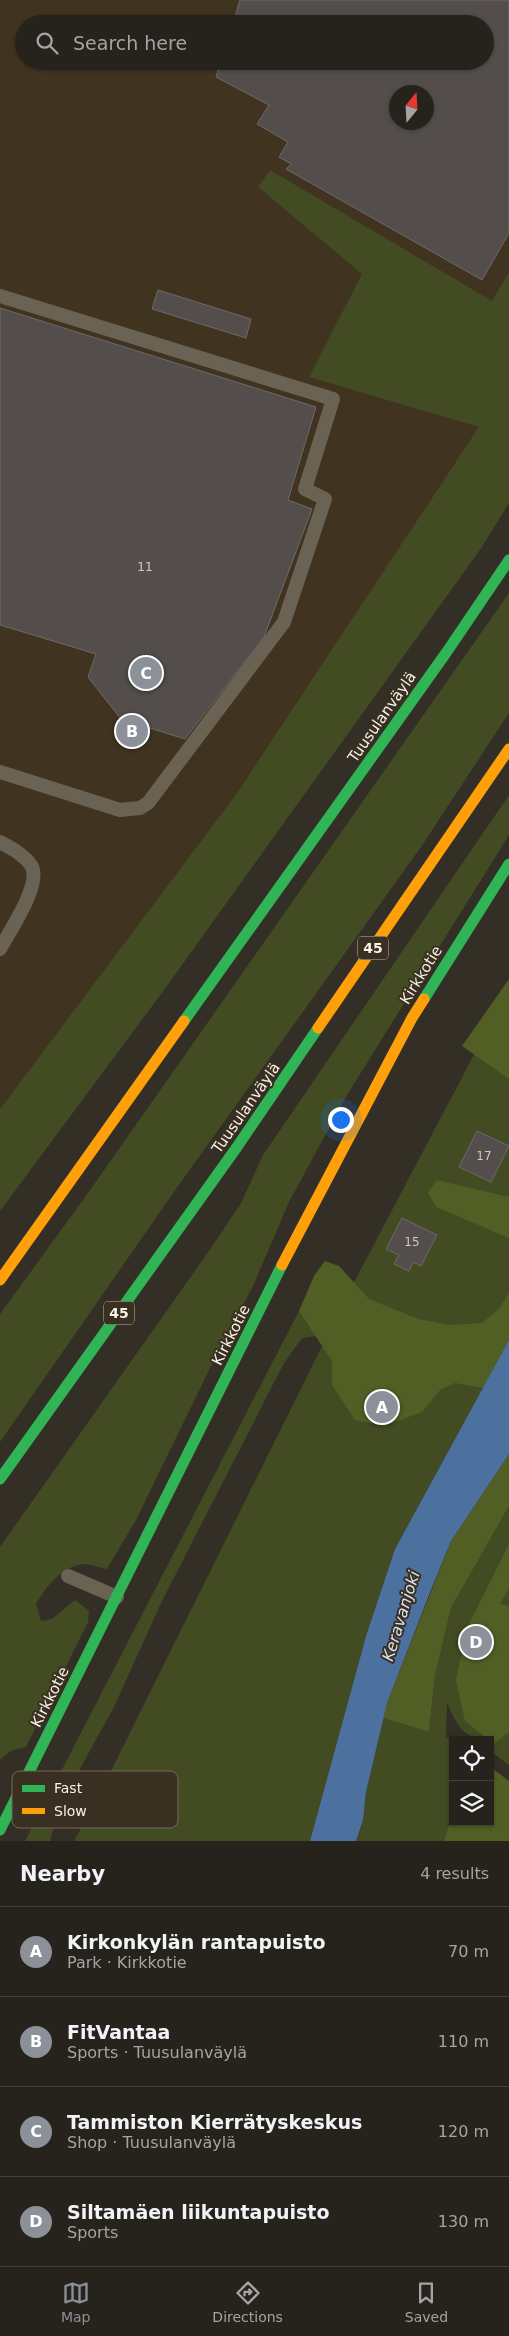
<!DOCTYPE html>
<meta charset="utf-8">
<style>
:root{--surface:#26231d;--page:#322f2a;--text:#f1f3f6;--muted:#a4a4a4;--line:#42403b;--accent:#8c9099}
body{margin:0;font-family:"DejaVu Sans",sans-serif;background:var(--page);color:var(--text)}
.controls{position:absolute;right:15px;bottom:15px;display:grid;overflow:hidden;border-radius:0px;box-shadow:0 1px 4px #0004}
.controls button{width:45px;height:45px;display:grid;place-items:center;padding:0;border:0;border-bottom:1px solid var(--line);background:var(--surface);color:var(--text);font:25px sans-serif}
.compass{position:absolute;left:389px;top:85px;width:45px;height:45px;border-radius:50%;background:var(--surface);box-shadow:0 1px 4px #0004;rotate:18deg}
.you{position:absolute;left:340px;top:1119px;width:18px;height:18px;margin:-12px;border:4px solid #fff;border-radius:50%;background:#1a73e8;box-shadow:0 0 0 8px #1a73e833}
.badge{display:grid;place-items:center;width:32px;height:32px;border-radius:50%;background:var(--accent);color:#fff;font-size:16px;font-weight:700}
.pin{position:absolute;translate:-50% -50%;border:2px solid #fff;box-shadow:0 1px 5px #0006}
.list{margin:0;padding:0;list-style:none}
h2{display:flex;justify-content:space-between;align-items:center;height:65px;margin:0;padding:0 20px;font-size:21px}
h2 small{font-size:16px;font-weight:400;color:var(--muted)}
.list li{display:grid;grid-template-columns:32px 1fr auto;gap:15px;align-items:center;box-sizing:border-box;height:90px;padding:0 20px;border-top:1px solid var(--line)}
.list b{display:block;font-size:19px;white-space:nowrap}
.list p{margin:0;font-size:16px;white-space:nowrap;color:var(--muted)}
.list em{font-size:16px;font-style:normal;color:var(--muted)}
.icon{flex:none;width:28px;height:28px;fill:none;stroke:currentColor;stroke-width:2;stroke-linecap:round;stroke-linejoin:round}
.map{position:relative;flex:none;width:509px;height:1841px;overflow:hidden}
.search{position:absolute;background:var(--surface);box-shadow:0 1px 4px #0004;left:15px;right:15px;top:15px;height:55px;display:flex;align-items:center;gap:12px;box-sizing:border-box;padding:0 18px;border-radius:28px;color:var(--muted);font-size:19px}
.sheet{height:425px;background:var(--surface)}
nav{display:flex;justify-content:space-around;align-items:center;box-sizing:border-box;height:70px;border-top:1px solid var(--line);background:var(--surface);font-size:14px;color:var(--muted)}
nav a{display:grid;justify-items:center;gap:2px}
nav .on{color:var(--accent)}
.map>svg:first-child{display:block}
</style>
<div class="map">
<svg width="509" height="1841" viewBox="0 0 509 1841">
<rect width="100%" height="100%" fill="#332f27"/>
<!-- built -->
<path fill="#403421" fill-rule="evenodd" d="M0 0H509V385L237 793 0 1109ZM24 24H485V61H24ZM396 92H426V122H396Z"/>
<!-- green -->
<g fill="#424b22">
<polygon points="270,170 492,301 509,272 509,503 482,547 164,990 0,1211 0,1109 237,793 479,427 309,377 362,274 258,187"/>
<polygon points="509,593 509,713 421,847 176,1189 0,1442 0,1314 88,1193"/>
<path d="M509 795V835L347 1095 289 1202 253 1286 213 1362 136 1520 107 1569C100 1568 90 1564 83 1564 61 1567 47 1586 36 1604L41 1621 52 1619 75 1600 89 1611 88 1622 26 1747 10 1751 0 1760V1547L211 1248 241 1203 263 1155Z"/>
<polygon points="509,995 509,1340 395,1549 366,1636 310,1841 74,1841 87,1817 74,1810 73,1802 87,1802 94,1805 351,1288 487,1030"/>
<polygon points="299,1311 317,1336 302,1338 284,1363 161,1603 114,1707 76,1776 62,1797 50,1841 25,1841"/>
<path d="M509 1506V1765L490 1751V1740C464 1740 457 1725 447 1703L446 1737 454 1740 453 1822H490V1767L509 1781V1841H356L363 1820 366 1792 383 1718 429 1732 435 1676 451 1608Z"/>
</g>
<!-- forest -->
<g fill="#525f24">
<polygon points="509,979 509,1079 462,1046"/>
<polygon points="437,1180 509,1197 509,1238 436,1207 428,1193"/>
<polygon points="325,1261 339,1266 369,1299 418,1319 450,1325 482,1323 499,1309 509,1293 509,1340 483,1388 455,1383 440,1390 422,1412 384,1426 355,1420 332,1385 332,1361 299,1311 314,1276"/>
<polygon points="509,1454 509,1506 451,1608 435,1676 429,1732 383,1718 387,1703 451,1541"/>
<polygon points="509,1544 509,1588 500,1604 509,1606 509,1732 494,1744 465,1721 456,1680 467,1628"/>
<polygon points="490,1767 509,1781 509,1841 444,1841 453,1813 453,1822 490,1822"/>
</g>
<!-- water -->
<polygon fill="#4c719f" points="509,1340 509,1454 451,1541 431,1590 387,1703 366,1792 363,1820 356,1841 310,1841 366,1636 395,1549"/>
<!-- building -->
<g fill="#534e4c" stroke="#6f6967" fill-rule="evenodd">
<path d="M240 0H509V233L482 280 286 169 291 164 279 157 288 142 257 124 269 105 216 77 221 61H485V24H233ZM396 92H426V122H396Z"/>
<polygon points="158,290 251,319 246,338 152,309"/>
<polygon points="0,308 316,407 288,500 312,509 264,637 185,739 121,719 88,677 96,654 0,625"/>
<polygon points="477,1131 509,1146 491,1182 459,1167"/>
<polygon points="402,1218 437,1235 421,1266 413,1262 409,1271 394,1264 399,1255 386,1249"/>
</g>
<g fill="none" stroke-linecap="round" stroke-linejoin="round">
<!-- lane -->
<g stroke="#6a6253" stroke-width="14">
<polyline points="0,296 333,399 305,489 325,499 284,622 148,803 140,808 120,810 0,772"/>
<path d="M0 842C11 848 23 854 31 865 43 883 9 932 0 949"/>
<polyline points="68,1576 117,1597"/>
</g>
<!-- fast -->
<g stroke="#30b455" stroke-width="11">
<polyline points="424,999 509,864"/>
<polyline points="184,1021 446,653 509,560"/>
<polyline points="0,1479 237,1147 318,1028"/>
<polyline points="0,1830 282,1265"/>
</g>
<!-- slow -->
<g stroke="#ff9f0a" stroke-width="11">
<polyline points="318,1028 509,749"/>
<polyline points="282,1265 412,1018 424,999"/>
<polyline points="0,1280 184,1021"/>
</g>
</g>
<g text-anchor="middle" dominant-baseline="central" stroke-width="4" stroke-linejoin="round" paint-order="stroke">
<!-- number labels -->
<g font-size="12" fill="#cfc9c2">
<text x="145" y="567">11</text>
<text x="484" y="1156">17</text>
<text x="412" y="1242">15</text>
</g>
<!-- shield labels -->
<g fill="#393021" stroke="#bfb8ad" stroke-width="1">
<rect x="358" y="936.5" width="30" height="23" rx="4"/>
<rect x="104" y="1301.5" width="30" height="23" rx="4"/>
</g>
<g font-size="14" font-weight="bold" fill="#f8f2e9">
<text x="373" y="948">45</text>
<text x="119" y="1313">45</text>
</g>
<!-- street labels -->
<g font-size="15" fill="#f8f2e9" stroke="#393021">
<text transform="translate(382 717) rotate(-55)">Tuusulanväylä</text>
<text transform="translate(421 975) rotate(-58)">Kirkkotie</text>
<text transform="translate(246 1108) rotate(-55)">Tuusulanväylä</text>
<text transform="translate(231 1335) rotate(-63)">Kirkkotie</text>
<text transform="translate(50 1697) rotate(-63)">Kirkkotie</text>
</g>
<!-- water labels -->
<g font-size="16" font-style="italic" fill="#d8e4f4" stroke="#393021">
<text transform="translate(401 1616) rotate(-73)">Keravanjoki</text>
</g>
</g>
<!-- legend -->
<rect x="12" y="1771" width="166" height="57" rx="8" fill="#393021" stroke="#726a5d" stroke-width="1"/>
<rect x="22" y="1785" width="23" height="7" fill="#30b455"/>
<rect x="22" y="1808" width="23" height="6" fill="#ff9f0a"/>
<g font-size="14" fill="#f8f2e9">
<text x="54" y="1793">Fast</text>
<text x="54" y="1816">Slow</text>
</g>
</svg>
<div class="controls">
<button><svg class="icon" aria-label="locate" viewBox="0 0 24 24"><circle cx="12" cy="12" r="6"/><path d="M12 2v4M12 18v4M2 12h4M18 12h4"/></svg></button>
<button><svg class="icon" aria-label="layers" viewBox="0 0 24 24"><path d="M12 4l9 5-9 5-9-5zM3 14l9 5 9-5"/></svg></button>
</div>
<svg class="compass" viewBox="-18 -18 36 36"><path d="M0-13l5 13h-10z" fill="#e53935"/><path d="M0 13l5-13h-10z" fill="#a4a4a4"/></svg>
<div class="you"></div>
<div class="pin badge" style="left:382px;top:1407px">A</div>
<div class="pin badge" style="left:132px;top:731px">B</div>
<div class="pin badge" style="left:146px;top:673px">C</div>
<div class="pin badge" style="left:476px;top:1642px">D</div>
<div class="search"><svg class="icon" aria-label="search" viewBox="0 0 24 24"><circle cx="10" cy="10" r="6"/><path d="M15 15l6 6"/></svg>Search here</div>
</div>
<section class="sheet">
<h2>Nearby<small>4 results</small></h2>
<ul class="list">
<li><span class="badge">A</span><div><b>Kirkonkylän rantapuisto</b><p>Park · Kirkkotie</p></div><em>70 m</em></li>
<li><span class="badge">B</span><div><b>FitVantaa</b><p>Sports · Tuusulanväylä</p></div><em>110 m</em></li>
<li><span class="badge">C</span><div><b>Tammiston Kierrätyskeskus</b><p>Shop · Tuusulanväylä</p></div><em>120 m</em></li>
<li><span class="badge">D</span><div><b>Siltamäen liikuntapuisto</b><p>Sports</p></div><em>130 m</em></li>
</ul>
</section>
<nav>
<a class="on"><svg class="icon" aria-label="map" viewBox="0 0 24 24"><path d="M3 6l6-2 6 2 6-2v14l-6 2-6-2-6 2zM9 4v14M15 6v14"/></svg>Map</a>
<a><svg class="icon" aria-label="directions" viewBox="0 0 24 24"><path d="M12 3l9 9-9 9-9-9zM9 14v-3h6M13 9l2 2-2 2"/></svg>Directions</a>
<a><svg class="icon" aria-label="saved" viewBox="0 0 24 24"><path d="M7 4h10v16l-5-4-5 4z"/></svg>Saved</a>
</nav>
